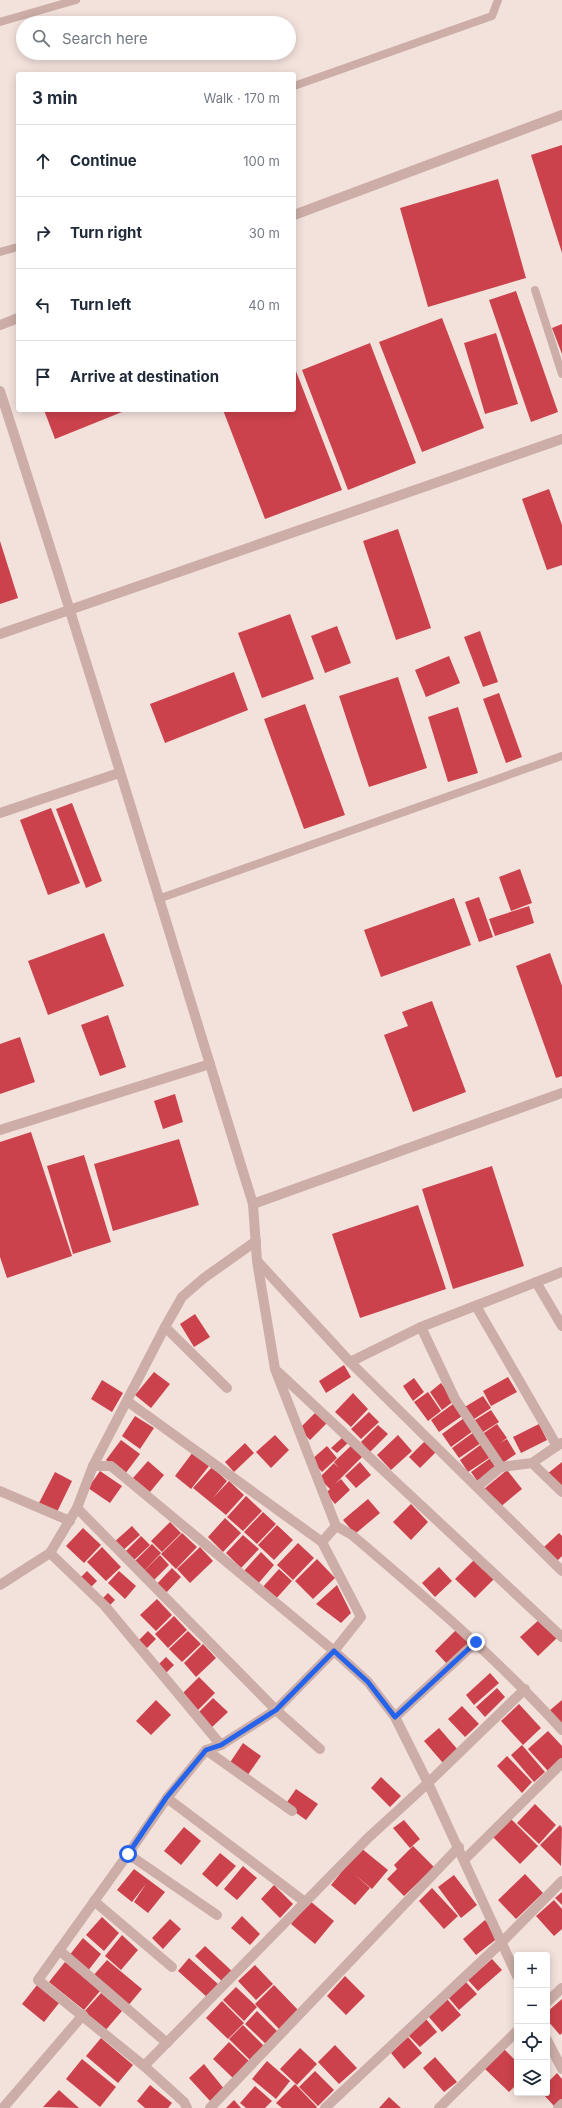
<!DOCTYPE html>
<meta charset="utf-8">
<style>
:root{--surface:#fff;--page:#f6f6f7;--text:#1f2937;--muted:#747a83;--line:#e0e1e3}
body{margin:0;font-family:Inter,sans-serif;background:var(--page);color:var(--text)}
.controls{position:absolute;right:12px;bottom:12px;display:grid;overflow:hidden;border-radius:4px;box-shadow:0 2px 10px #0003}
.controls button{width:36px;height:36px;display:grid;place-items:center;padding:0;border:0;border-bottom:1px solid var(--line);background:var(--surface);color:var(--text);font:20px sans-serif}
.stop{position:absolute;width:12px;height:12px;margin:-9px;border:3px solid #2563eb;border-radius:50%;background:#fff}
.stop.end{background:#2563eb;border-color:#fff;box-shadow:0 1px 4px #0008}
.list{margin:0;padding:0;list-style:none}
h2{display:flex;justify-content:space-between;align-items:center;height:52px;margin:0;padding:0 16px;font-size:17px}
h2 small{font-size:13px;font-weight:400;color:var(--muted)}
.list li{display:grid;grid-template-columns:26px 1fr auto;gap:12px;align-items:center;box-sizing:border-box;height:72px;padding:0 16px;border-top:1px solid var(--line)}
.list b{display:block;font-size:15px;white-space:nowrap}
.list em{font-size:13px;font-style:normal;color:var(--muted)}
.icon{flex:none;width:22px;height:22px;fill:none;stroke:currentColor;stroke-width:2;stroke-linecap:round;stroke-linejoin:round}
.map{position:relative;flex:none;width:562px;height:2108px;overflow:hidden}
.search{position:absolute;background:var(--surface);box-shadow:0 2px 10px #0003;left:16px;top:16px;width:280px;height:44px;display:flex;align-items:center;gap:10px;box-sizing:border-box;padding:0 14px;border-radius:22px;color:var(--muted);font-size:15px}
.panel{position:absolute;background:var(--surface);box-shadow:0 2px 10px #0003;left:16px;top:72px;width:280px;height:340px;border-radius:4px}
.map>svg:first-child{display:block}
</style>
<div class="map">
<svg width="562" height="2108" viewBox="0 0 562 2108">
<rect width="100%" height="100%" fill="#f3e1dc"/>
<!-- building -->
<g fill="#cc424c">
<polygon points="562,145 562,253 531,155"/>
<polygon points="498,179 526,278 428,307 400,208"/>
<polygon points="516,291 558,412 531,422 489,300"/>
<polygon points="442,318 484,428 422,452 379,342"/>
<polygon points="562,324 562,354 552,328"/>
<polygon points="496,333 518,404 485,414 464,343"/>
<polygon points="370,343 416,463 348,490 302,370"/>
<polygon points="294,366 342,490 265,519 223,410 294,410"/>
<polygon points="44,410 127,410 55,439"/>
<polygon points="549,489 562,525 562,565 547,570 522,499"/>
<polygon points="398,529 431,628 396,640 363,541"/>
<polygon points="0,541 18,598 0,604"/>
<polygon points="290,614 314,679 262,698 238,633"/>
<polygon points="337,626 351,663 325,673 311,636"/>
<polygon points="480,631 498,682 483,687 464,637"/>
<polygon points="449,656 460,683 426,697 415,670"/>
<polygon points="234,672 248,710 165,743 150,704"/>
<polygon points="398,677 427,768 369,787 339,696"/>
<polygon points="499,693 522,757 506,763 483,699"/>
<polygon points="305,704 345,815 304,829 264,719"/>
<polygon points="458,707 478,773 448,782 428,717"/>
<polygon points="72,803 102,881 86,888 56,809"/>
<polygon points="51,808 80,883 48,895 20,820"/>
<polygon points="520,869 532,903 511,911 499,877"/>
<polygon points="479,897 493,937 479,942 465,902"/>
<polygon points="454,898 471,945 381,977 364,930"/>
<polygon points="529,906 534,923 495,936 489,919"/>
<polygon points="104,933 124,986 48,1015 28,961"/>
<polygon points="550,953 562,986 562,1076 556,1078 516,966"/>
<polygon points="432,1001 466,1092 413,1112 384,1035 408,1026 402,1012"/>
<polygon points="108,1015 126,1067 100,1076 81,1025"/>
<polygon points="20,1037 35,1082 0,1094 0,1044"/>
<polygon points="175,1094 183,1122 163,1129 154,1101"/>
<polygon points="31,1132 72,1256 7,1278 0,1257 0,1142"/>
<polygon points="179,1139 199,1205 113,1231 94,1164"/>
<polygon points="84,1155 111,1242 73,1254 47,1166"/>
<polygon points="492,1166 524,1266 453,1289 422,1189"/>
<polygon points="418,1205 446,1289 360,1318 332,1234"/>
<polygon points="195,1314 210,1337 194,1347 180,1324"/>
<polygon points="344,1365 351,1377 326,1393 319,1381"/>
<polygon points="154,1372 170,1384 151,1408 135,1395"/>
<polygon points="508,1377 517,1392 491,1406 483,1391"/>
<polygon points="414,1378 424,1392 413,1401 403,1386"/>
<polygon points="102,1380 123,1393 112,1412 91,1399"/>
<polygon points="441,1383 454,1401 442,1410 430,1392"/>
<polygon points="428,1392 441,1411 428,1421 414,1402"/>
<polygon points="353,1393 368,1409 351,1427 335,1412"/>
<polygon points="483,1396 491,1408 471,1421 463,1408"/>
<polygon points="453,1404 462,1416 439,1432 431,1420"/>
<polygon points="318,1410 329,1421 310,1440 299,1429"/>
<polygon points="491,1410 499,1422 480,1434 472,1422"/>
<polygon points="369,1412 379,1422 361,1439 351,1429"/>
<polygon points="135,1416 154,1428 140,1449 122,1436"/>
<polygon points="464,1418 473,1431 451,1447 442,1434"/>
<polygon points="497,1424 507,1438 500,1443 507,1439 516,1454 501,1464 481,1435"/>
<polygon points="539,1424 547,1440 521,1453 513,1437"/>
<polygon points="378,1425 388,1434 370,1452 361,1442"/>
<polygon points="474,1432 481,1443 459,1458 452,1448"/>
<polygon points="275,1435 289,1450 271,1468 256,1452"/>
<polygon points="398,1435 412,1451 391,1470 377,1455"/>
<polygon points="343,1437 348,1443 337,1453 331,1448"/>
<polygon points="121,1440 140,1454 125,1474 106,1460"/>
<polygon points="425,1441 436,1452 420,1468 409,1457"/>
<polygon points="245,1443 254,1453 234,1472 225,1462"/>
<polygon points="354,1443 364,1455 335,1484 341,1479 350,1490 335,1504 326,1493 330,1489 319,1478 334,1463 339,1468 334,1462"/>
<polygon points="483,1443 492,1456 468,1472 460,1460"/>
<polygon points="327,1446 337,1458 322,1472 311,1460"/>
<polygon points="193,1452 209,1466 191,1489 175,1476"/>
<polygon points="492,1457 500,1467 478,1482 471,1472"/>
<polygon points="148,1461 164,1475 150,1492 133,1478"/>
<polygon points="360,1462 371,1475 356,1488 345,1476"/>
<polygon points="562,1462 562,1489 547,1474"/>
<polygon points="212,1467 227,1481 213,1498 229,1481 244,1495 226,1515 193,1488"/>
<polygon points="507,1470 522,1489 499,1508 484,1489"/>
<polygon points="100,1471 122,1486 110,1503 88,1488"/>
<polygon points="55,1472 72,1481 57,1512 39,1503"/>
<polygon points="246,1496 262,1511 243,1531 227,1517"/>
<polygon points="368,1499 380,1513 355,1534 343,1520"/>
<polygon points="411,1504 428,1522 411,1540 393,1522"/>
<polygon points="263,1512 276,1524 257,1544 244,1532"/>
<polygon points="225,1518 241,1533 223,1552 208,1537"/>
<polygon points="170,1522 181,1533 162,1552 151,1541"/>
<polygon points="277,1525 293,1540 274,1560 258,1545"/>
<polygon points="132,1526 140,1535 121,1552 113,1543"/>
<polygon points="83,1528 101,1545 84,1563 66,1546"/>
<polygon points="182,1533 197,1547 176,1569 161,1554"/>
<polygon points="559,1533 562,1536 562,1556 556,1562 543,1548"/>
<polygon points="243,1535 259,1549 241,1568 226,1553"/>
<polygon points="141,1536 150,1545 132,1562 123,1554"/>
<polygon points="298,1543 314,1558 293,1580 277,1565"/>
<polygon points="152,1544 161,1553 144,1571 134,1562"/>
<polygon points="102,1547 121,1567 106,1581 87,1562"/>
<polygon points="200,1547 213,1561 190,1583 177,1569"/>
<polygon points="261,1552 274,1565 257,1585 243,1572"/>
<polygon points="160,1555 169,1565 153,1581 143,1572"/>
<polygon points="317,1559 335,1578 313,1599 295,1581"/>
<polygon points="475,1559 495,1578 475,1598 455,1579"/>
<polygon points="439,1567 452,1581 435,1597 422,1583"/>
<polygon points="172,1568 181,1577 164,1595 155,1586"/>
<polygon points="279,1569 292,1581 274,1601 261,1589"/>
<polygon points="87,1571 97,1581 89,1589 79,1579"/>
<polygon points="119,1571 136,1586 125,1599 108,1583"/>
<polygon points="337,1585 351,1613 341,1623 316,1604"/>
<polygon points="108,1593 115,1600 108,1607 101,1600"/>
<polygon points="157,1599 172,1615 156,1631 140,1615"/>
<polygon points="174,1616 187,1630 168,1648 155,1634"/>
<polygon points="541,1618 558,1637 538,1656 520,1637"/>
<polygon points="456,1630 470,1643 448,1665 435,1651"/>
<polygon points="148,1631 156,1639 147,1648 139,1640"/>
<polygon points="188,1631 201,1644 182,1662 169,1649"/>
<polygon points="203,1644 216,1658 196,1677 184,1663"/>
<polygon points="166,1657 174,1665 165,1674 157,1666"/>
<polygon points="490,1673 499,1683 474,1705 466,1695"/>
<polygon points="199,1677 215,1693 198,1710 182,1694"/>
<polygon points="497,1688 505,1697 485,1717 476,1707"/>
<polygon points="213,1698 228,1712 211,1728 197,1714"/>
<polygon points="156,1700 171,1715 151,1735 136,1721"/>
<polygon points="562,1700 562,1726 549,1711"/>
<polygon points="519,1704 541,1728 523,1745 501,1721"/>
<polygon points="462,1706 479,1724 465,1737 448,1719"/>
<polygon points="439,1728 458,1750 443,1763 424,1741"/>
<polygon points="548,1731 562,1746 562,1758 548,1771 528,1749"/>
<polygon points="243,1743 261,1756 247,1776 229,1764"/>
<polygon points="522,1745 545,1772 534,1782 511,1755"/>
<polygon points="507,1756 532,1782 522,1793 497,1766"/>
<polygon points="381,1777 401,1796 390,1807 371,1788"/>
<polygon points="296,1789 318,1804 306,1820 285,1805"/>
<polygon points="535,1804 556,1825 539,1844 517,1823"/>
<polygon points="511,1819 538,1846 520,1864 493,1837"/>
<polygon points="404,1820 420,1839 410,1848 393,1828"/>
<polygon points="560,1825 562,1828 561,1866 540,1845"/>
<polygon points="184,1827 201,1841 181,1865 164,1851"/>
<polygon points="413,1846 434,1867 404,1896 387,1879 397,1869 394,1865"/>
<polygon points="361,1848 388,1870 372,1889 354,1874 370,1888 355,1905 331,1885"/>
<polygon points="220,1853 236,1866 217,1887 202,1874"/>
<polygon points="243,1866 257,1878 237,1900 224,1889"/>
<polygon points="134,1869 165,1892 148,1913 134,1902 146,1884 132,1902 117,1890"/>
<polygon points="525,1874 543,1893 516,1919 498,1900"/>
<polygon points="454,1875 477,1905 461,1918 438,1887"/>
<polygon points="274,1885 293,1904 280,1918 261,1899"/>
<polygon points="432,1888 458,1916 444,1929 419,1901"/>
<polygon points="562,1892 562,1905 555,1898"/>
<polygon points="554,1900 562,1909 562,1929 554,1936 536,1916"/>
<polygon points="310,1901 334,1921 315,1944 291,1924"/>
<polygon points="242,1916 260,1934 250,1945 231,1928"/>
<polygon points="102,1917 119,1933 104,1951 86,1935"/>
<polygon points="170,1919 181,1929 163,1949 152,1938"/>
<polygon points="485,1920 499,1937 476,1955 463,1939"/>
<polygon points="122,1935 138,1950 121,1970 105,1956"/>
<polygon points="83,1938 101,1954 87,1972 68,1957"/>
<polygon points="205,1946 234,1973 224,1983 195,1956"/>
<polygon points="189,1958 219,1985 208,1998 178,1971"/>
<polygon points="492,1959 502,1970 478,1991 468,1980"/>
<polygon points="107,1960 142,1989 127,2007 92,1977"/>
<polygon points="65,1962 100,1991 84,2010 49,1982"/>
<polygon points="255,1965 273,1984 256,2000 238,1981"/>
<polygon points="345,1976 365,1996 346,2015 327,1996"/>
<polygon points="465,1981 477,1994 459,2010 448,1997"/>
<polygon points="37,1985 59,2003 44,2022 22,2004"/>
<polygon points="274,1985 299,2011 280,2030 255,2004"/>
<polygon points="236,1987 257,2007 244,2021 223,2000"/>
<polygon points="101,1993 122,2011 104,2032 83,2013"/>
<polygon points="447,1999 461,2015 442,2032 428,2016"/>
<polygon points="562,1999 562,2033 560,2035 547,2020 547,2012"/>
<polygon points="222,2001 244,2023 228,2039 206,2018"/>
<polygon points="257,2011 280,2034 268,2046 245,2024"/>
<polygon points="426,2019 437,2032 420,2047 408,2035"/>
<polygon points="243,2025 266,2048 252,2062 229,2039"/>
<polygon points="408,2037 422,2053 404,2069 391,2053"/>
<polygon points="101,2038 133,2065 118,2083 86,2056"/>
<polygon points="229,2042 251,2063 235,2080 213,2059"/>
<polygon points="335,2045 357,2068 339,2084 318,2062"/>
<polygon points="300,2048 317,2064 297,2085 280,2069"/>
<polygon points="503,2048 517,2062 517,2084 509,2092 484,2068"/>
<polygon points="435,2057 457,2082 444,2092 423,2068"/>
<polygon points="82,2059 116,2087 100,2107 66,2079"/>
<polygon points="267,2061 290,2081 276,2099 252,2079"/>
<polygon points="204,2064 225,2090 211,2102 189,2078"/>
<polygon points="315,2071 334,2090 318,2106 299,2087"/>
<polygon points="557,2073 562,2079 562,2099 554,2106 542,2093 547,2093 547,2083"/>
<polygon points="295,2084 317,2107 316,2108 282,2108 276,2103"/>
<polygon points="150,2085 172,2103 168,2108 145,2108 137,2101"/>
<polygon points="255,2086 272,2101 265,2108 246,2108 240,2103"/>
<polygon points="59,2090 79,2108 43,2107"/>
<polygon points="389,2097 401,2108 379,2108"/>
<polygon points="234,2100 241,2108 226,2108"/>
</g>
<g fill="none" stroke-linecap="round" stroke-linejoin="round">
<!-- lane -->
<g stroke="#ccada7" stroke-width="8">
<polyline points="0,22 76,0"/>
<polyline points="294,86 492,16 498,0"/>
<polyline points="0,252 18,247"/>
<polyline points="535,290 562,374"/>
<polyline points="158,899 562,756"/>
</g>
<!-- street -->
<g stroke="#ccada7" stroke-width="10">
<polyline points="294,215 562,115"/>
<polyline points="0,325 18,318"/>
<path d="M0 391C88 661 169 933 253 1204L257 1261 275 1369 336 1526 322 1542 361 1617 334 1651 276 1710 221 1745 206 1750 167 1798 128 1854 38 1980 144 2066 184 2102 187 2108"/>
<polyline points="0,634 562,439"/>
<polyline points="0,813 119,773"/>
<polyline points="0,1130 210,1064"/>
<polyline points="253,1204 562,1093"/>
<polyline points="258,1262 350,1362 562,1571"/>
<polyline points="536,1282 562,1326"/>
<polyline points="476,1306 557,1446"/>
<polyline points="165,1327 227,1388"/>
<polyline points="421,1327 455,1399 501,1467"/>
<polyline points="350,1362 421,1327 562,1272"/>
<polyline points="278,1372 562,1637"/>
<polyline points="127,1401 322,1542"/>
<polyline points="532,1463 562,1492"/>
<polyline points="93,1466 111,1466 334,1651 368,1682 395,1717 428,1783 517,1976"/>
<polyline points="477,1487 501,1467 532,1463 561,1443"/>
<polyline points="0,1491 70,1521"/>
<polyline points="77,1508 276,1710 320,1749"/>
<path d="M336 1526 352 1535C425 1597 498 1659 562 1730"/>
<polyline points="50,1553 105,1606 221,1745"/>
<polyline points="0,1585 50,1553 77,1508 93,1466 165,1327 182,1297 204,1278 256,1241"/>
<polyline points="395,1717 476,1642"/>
<polyline points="206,1750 292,1811"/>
<polyline points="167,1798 305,1902"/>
<polyline points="128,1854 217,1915"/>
<polyline points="464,1860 562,1763"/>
<polyline points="94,1901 172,1967"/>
<polyline points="59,1950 167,2043"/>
<polyline points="547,2002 562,1988"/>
<polyline points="547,2040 562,2069"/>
<polyline points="144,2066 368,1838 428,1783 525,1689"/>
<polyline points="3,2108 83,2015"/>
<polyline points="210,2108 459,1847"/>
<polyline points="325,2108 502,1942 562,1881"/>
<polyline points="439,2108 517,2031"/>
<polyline points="558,2108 562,2104"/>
</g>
</g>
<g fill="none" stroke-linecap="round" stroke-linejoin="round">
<!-- route -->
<polyline stroke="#2563eb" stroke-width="5" points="128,1854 166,1798 206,1750 221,1745 276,1710 334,1651 368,1682 395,1717 476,1642"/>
</g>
</svg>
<div class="controls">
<button>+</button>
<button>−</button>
<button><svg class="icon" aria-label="locate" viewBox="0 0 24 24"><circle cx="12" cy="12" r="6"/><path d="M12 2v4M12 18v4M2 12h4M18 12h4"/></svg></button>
<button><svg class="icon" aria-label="layers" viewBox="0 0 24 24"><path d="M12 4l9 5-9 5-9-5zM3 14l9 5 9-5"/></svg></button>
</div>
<div class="stop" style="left:128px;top:1854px"></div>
<div class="stop end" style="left:476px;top:1642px"></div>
<div class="search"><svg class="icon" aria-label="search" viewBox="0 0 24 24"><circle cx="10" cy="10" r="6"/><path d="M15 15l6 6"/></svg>Search here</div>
<section class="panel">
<h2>3 min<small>Walk · 170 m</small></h2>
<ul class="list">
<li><svg class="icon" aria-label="ahead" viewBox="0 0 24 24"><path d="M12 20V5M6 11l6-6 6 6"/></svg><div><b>Continue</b></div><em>100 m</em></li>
<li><svg class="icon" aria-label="right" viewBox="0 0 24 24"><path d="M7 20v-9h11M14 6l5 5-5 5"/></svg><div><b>Turn right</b></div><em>30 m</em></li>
<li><svg class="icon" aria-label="left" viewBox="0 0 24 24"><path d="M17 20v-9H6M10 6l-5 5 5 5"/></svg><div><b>Turn left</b></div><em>40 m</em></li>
<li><svg class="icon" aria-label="arrive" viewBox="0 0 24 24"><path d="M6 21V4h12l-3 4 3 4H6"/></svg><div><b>Arrive at destination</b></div></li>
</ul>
</section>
</div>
